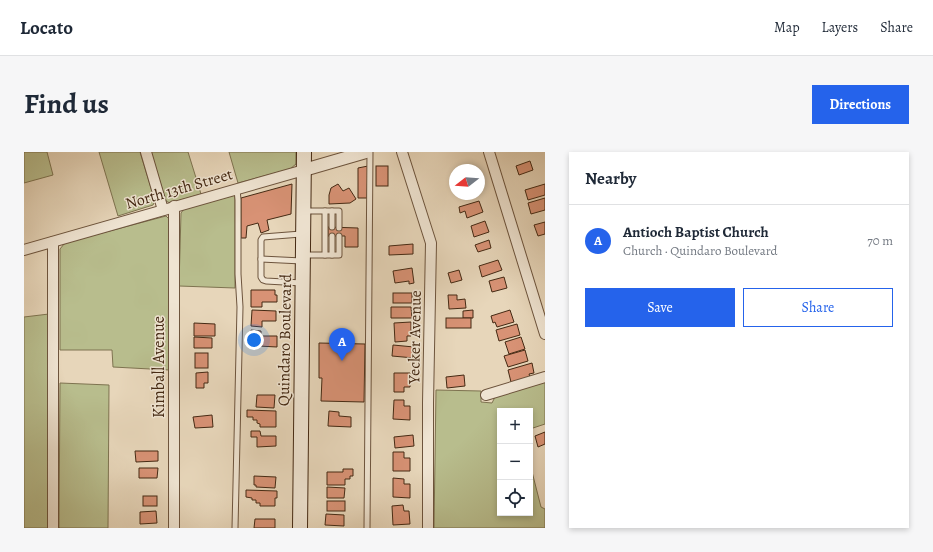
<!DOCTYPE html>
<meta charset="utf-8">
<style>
:root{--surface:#fff;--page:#f6f6f7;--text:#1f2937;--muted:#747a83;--line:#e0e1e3;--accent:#2563eb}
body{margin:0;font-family:Alegreya,serif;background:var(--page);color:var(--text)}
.controls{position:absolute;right:12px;bottom:12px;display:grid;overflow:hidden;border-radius:0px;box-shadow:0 2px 6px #0003}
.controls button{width:36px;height:36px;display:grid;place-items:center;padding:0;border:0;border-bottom:1px solid var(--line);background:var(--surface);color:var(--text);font:20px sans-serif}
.compass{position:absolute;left:425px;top:12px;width:36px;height:36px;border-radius:50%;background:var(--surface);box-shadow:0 2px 6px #0003;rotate:253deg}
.you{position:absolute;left:230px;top:188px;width:14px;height:14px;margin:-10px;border:3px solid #fff;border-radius:50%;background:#1a73e8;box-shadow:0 0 0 6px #1a73e833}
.badge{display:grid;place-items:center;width:26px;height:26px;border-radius:50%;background:var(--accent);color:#fff;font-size:13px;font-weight:700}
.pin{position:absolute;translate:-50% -33px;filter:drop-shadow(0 1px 2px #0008)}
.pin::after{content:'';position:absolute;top:21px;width:14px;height:12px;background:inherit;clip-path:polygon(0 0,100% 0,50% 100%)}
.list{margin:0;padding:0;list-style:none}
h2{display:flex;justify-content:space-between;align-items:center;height:52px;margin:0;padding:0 16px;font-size:17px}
h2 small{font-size:13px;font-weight:400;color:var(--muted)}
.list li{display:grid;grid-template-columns:26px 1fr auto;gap:12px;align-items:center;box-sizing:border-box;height:72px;padding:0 16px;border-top:1px solid var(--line)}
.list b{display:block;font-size:15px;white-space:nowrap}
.list p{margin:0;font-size:13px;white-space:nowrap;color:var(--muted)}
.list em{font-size:13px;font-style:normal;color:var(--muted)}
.actions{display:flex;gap:8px;padding:12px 16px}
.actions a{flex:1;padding:9px 0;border:1px solid var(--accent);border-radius:0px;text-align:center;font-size:14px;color:var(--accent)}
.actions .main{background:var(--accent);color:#fff}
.icon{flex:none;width:22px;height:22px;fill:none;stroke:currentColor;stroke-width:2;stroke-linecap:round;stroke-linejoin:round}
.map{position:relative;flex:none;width:521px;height:376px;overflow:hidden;border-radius:0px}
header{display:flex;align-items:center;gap:24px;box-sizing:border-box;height:56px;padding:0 20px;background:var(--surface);border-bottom:1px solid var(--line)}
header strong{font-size:19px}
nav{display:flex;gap:22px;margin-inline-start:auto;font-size:14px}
.intro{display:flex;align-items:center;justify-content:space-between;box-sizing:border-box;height:96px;padding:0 24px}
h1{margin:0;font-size:28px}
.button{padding:10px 18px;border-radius:0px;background:var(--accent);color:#fff;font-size:14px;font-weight:700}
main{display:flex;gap:24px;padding:0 24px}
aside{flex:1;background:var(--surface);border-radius:0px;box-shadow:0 2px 6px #0003}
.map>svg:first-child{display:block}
</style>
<header>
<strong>Locato</strong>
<nav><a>Map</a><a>Layers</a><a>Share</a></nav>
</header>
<div class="intro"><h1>Find us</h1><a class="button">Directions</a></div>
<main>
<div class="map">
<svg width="521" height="376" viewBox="0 0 521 376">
<rect width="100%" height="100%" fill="#e7d6ba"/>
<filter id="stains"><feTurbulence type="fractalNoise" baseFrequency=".005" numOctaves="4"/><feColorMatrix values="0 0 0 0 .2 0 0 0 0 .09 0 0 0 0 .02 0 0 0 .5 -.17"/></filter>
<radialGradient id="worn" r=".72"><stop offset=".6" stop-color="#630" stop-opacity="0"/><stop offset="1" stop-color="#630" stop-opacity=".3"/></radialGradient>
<!-- green -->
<g fill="#b8bd8d" stroke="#7e7350">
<polygon points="0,0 23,0 29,23 0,31"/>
<polygon points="75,0 116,0 131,49 129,53 94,64"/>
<polygon points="127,0 164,0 177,42 146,51 142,49"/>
<polygon points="205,0 272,0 272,12 266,17 214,31"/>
<polygon points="211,43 211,136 155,134 157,61 160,57"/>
<polygon points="142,64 145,67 145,218 89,215 88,198 36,198 36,97 40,92 44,90"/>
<polygon points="25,162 24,376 0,376 0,165"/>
<polygon points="521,230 521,272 506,277 506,259 476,259 476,361 506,361 506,312 517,355 521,357 521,376 410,376 412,238 457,239 457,250 468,251 471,245"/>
<polygon points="36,231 85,233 84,376 36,376 35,375"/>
</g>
<!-- building -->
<g fill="#d89275" stroke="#442913">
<polygon points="506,9 509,18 495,23 492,14"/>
<polygon points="344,14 343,46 334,46 334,16"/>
<rect x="352" y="14" width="12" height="20"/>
<polygon points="268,32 267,62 243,68 245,78 237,81 234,71 223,74 222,86 217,86 217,46"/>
<polygon points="314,32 319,39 325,36 332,47 326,51 305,52 305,43 307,36"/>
<polygon points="521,32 521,43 504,48 501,38"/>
<polygon points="436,42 452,42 438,46"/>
<polygon points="521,46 521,58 507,62 504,51"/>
<polygon points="455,49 459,60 443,66 441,59 436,61 435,55"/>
<polygon points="461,69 465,80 450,85 447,74"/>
<polygon points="521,70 521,82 514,84 510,73"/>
<polygon points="304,75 334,76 334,95 321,95 321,84 304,84"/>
<polygon points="465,88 467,96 454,100 451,93"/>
<polygon points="389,92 389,102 365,103 365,94"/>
<polygon points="474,108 478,118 458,125 455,114"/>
<polygon points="388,116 390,131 385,132 385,129 371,131 369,119"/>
<polygon points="435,118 438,128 427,131 424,121"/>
<polygon points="480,125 483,136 468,140 465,129"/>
<polygon points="227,138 251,138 251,143 253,143 253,150 238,150 238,155 227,155"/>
<rect x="369" y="141" width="19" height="10"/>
<polygon points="424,143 433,143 433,148 441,147 442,156 425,157"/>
<polygon points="367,155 387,155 388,166 367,166"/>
<polygon points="228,158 252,159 252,169 238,169 238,175 227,174"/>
<polygon points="449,158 449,166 439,166 439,159"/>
<polygon points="486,158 490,170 473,175 471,170 469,171 467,164"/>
<rect x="422" y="166" width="25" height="10"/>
<polygon points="387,170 387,184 383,184 383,189 371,190 370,171"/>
<polygon points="170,171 191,172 191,184 170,184"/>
<polygon points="493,172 496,183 475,189 472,178"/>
<polygon points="227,178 237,179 237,184 253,184 253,195 234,194 234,185 227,185"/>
<polygon points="170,185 188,186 188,196 170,196"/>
<polygon points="497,185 501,197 485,202 481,190"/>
<polygon points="295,191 341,192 340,250 297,249 298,226 295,226"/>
<polygon points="369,193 390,195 390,206 368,204"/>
<polygon points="501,198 504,209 484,215 480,204"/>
<rect x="171" y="201" width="13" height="15"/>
<polygon points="508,211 510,221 505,222 506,225 487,230 484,218"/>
<polygon points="184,220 184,231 180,231 180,236 172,236 172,221"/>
<polygon points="370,221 386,221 386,235 380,235 380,240 370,240"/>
<polygon points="440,223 441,234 423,236 422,225"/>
<polygon points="233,243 251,243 250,256 232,255"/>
<polygon points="370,248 380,248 380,254 386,254 386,268 369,267"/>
<polygon points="223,258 252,259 252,275 236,275 236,272 233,271 233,268 229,268 229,265 223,265"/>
<polygon points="305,259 315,260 315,264 327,265 327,275 304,274"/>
<polygon points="188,263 189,275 171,276 169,265"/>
<polygon points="227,279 236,279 237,284 252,284 252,294 233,295 233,285 227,285"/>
<polygon points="521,280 521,292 514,295 511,284"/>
<polygon points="389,283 390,294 371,296 370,285"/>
<polygon points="111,299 134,299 134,309 112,310"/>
<polygon points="369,300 380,300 380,306 386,306 386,319 369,319"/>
<polygon points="115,316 134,316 133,326 115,326"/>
<polygon points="319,317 329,317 329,324 326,324 326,327 321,327 321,333 303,333 303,320 319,320"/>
<polygon points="230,324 252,325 251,336 232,335 232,333 230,333"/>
<polygon points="369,326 380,327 380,332 386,332 386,346 369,345"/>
<polygon points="303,335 321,336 320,346 303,346"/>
<polygon points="222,338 253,339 253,346 251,346 251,354 236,354 236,351 232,351 232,348 228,348 228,346 222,345"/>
<rect x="119" y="344" width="14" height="10"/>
<rect x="303" y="349" width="18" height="10"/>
<polygon points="379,353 380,359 385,359 386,372 369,373 368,354"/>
<polygon points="132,359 133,371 116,372 116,360"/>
<polygon points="302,362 320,363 320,374 301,373"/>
<polygon points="231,367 251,367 251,376 230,376"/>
</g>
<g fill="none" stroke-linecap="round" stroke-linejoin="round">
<!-- service casing -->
<g stroke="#6d543d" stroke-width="7">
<g id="service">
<polyline points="301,59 315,59 315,76"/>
<polyline points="308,75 308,59"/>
<polyline points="277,82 239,85 237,88 237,125 239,128 242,129 278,131"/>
<polyline points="280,103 301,103 301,59 281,59"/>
<polyline points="301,103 315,103 315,84"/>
<polyline points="308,103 308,84"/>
<polyline points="237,107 278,109"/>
<polyline points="211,376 216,155 214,122 214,48 213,37"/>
<polyline points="343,376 346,0"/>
</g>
</g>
<!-- minor casing -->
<g stroke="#6d543d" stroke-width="12">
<g id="minor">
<polyline points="122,0 139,58"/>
<polyline points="378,0 407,91 404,251 404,376"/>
<polyline points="465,0 521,182"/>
<polyline points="0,98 280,18"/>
<polyline points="462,243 521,225"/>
<polyline points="29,376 29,90"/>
<polyline points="150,376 150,54"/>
</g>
</g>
<!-- tertiary casing -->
<g stroke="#6d543d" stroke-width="14">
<polyline id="tertiary" points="280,18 342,0"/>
</g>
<!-- secondary casing -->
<g stroke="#442913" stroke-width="16">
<polyline id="secondary" points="276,376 280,0"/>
</g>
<!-- service -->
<use href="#service" stroke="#efe4d2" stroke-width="5"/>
<!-- minor -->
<use href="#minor" stroke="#efe4d2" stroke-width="10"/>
<!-- tertiary -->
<use href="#tertiary" stroke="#efe4d2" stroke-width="12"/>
<!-- secondary -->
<use href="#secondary" stroke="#efe4d2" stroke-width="14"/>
</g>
<g text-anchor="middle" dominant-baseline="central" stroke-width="3" stroke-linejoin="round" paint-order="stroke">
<!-- street labels -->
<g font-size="16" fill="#442913" stroke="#efe4d2">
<text transform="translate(155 37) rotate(-16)">North 13th Street</text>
<text transform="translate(391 185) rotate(-89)">Yecker Avenue</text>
<text transform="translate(261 188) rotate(-89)">Quindaro Boulevard</text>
<text transform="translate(135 215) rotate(-90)">Kimball Avenue</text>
</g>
</g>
<rect width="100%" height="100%" filter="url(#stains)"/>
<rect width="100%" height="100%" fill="url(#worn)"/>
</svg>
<div class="controls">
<button>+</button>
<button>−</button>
<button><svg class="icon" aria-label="locate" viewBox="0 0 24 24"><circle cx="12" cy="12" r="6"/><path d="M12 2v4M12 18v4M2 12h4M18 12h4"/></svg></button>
</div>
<svg class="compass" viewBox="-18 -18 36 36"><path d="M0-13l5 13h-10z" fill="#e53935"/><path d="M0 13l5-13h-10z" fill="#747a83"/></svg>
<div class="you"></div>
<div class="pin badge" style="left:318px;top:209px">A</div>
</div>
<aside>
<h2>Nearby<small></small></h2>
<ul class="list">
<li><span class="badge">A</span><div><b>Antioch Baptist Church</b><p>Church · Quindaro Boulevard</p></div><em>70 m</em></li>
</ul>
<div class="actions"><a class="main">Save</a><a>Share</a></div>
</aside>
</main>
